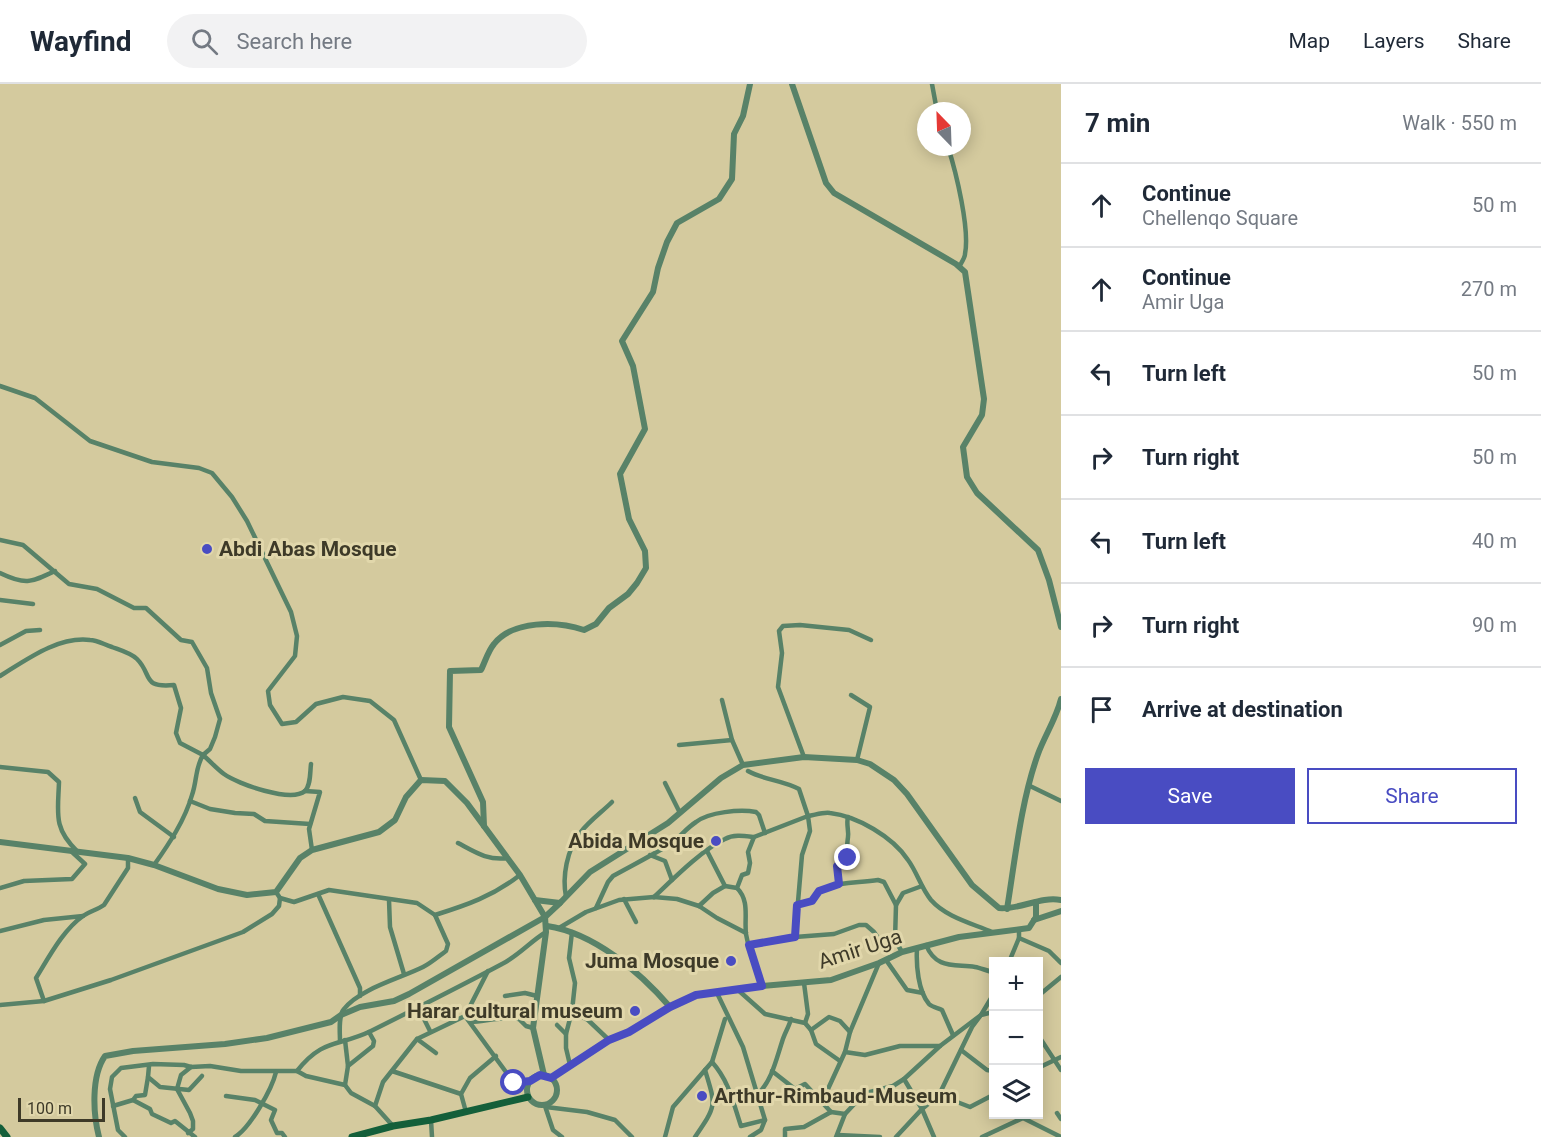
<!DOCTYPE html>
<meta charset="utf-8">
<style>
:root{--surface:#fff;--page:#f2f2f3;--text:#1f2937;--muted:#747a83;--line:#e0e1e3;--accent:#494cc2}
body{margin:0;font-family:Roboto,sans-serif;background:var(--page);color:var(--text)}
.controls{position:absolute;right:18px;bottom:18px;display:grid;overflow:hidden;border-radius:0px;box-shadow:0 3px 15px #0003}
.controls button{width:54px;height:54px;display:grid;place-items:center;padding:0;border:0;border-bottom:2px solid var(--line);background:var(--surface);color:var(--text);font:30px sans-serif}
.compass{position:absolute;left:917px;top:18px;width:54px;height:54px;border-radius:50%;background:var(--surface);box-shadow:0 3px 15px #0003;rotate:337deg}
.scale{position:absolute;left:18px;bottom:15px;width:87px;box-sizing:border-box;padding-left:6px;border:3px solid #3e3a28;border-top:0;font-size:16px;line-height:21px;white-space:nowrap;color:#3e3a28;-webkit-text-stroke:4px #e1d7ab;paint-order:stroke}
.stop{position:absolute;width:18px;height:18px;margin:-14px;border:4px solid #494cc2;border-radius:50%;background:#fff}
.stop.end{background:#494cc2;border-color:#fff;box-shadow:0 2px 6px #0008}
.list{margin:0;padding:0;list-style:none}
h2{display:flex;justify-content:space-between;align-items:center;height:78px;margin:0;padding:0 24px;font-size:26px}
h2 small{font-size:20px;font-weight:400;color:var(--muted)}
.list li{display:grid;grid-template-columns:39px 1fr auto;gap:18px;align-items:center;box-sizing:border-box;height:84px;padding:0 24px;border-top:2px solid var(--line)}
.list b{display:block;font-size:22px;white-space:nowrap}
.list p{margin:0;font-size:20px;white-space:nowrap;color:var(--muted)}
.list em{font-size:20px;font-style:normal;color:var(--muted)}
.actions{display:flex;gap:12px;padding:18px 24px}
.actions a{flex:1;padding:14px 0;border:2px solid var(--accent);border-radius:0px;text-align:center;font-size:21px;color:var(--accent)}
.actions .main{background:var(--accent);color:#fff}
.icon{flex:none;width:33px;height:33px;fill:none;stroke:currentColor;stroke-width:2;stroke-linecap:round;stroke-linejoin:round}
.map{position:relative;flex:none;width:1061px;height:1053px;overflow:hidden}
header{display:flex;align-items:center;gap:36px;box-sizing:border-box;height:84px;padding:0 30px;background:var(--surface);border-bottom:2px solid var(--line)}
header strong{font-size:28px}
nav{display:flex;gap:33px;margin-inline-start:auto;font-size:21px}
.search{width:420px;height:54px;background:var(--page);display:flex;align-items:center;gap:15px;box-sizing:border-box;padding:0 21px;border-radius:33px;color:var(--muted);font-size:22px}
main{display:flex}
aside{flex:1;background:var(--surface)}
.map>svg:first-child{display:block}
</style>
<header>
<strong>Wayfind</strong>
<div class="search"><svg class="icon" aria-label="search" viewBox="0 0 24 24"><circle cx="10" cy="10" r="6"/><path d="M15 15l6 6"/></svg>Search here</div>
<nav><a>Map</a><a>Layers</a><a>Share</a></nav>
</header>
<main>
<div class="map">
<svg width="1061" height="1053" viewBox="0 0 1061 1053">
<rect width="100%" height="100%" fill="#d4ca9e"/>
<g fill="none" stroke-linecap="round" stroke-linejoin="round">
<!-- minor -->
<g stroke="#588268" stroke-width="4.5">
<polyline points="932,0 937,27"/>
<path d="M948 63C956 88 970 145 965 170 965 174 961 179 959 183"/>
<polyline points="0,302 35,314 90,357 152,378 199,384 212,389 232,413 247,437 291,528 297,552 295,572 268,607 270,621 282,640 296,638 316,620 343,613 370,617 394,636 421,696"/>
<path d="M0 456 23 461 69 500 97 505 134 524H146L181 556 192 558 207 584 211 609 220 635 215 653 210 665 203 671 180 659 176 649 181 624 174 601C141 604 153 591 137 575 131 569 120 566 112 563 105 561 97 556 90 556 58 552 26 576 0 592"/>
<path d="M0 489C25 501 30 499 55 487"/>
<polyline points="0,516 33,520"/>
<polyline points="0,561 26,547 40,546"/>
<polyline points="851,611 870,623 857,676"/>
<polyline points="722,616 732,656 743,681"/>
<polyline points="679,661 732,656"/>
<polyline points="804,673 778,603 782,569 779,547 783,542 800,541 849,546 871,556"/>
<path d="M0 683 48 688 59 698C58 729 53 744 77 767"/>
<path d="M748 687C764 696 782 696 799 705L808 732C815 731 823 728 830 729 857 732 893 753 908 776 917 788 921 804 931 816 946 833 971 839 992 848"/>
<polyline points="665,699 680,729"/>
<polyline points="1030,702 1061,717"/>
<polyline points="305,707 320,708 309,745 312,766"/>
<polyline points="135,714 140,728 174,753"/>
<polyline points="190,717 210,725 235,729 254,730 265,737 310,740"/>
<path d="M458 759C475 768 488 777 508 774"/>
<polyline points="707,767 725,802 737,804"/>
<polyline points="650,771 665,777 672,796"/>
<path d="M154 781C169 760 185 736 192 711 197 697 195 684 203 671 210 677 217 685 224 690 238 700 291 719 305 707 311 701 310 687 311 680"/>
<path d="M839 800 837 782 848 774C846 765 847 762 848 753 849 747 846 740 848 733"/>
<polyline points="0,804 24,797 72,795 85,780 71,767"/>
<polyline points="318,810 360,904 360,912"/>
<path d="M566 813C562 792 567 766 580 749 589 737 602 728 612 718"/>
<path d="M654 813C673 795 703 765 725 755 734 750 745 752 754 753"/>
<path d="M280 814 294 818 329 806 417 819 435 831 448 860 446 867C439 872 431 879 423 883 401 894 359 905 344 925 338 932 340 948 340 957"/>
<polyline points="624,815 636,838"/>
<polyline points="389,816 390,843 404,890"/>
<path d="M797 821C817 818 811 811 825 804 842 797 860 799 878 796L884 798 896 821 895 856"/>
<polyline points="896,821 903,809 922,802"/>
<polyline points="699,822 713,809 725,802"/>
<path d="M596 824 608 798 613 792C631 782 649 773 667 762 678 756 685 745 696 738 709 728 740 725 756 728L759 731 765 749"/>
<path d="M435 831C467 821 493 812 520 791"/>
<polyline points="559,844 586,828 619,816 654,813 677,815 699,822 717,834 746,849"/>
<polyline points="1019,846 1019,854 1049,867 1061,879"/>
<polyline points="0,847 44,836 83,832"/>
<polyline points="749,861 795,853"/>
<path d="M926 861C936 885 953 880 975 883 981 884 987 887 993 888"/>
<path d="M917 864C916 881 918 907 929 920 932 923 938 924 942 926L953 951"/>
<polyline points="886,876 907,906 923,909"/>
<polyline points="1009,878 1019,854"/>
<polyline points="879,879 850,948 845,968 865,971 900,962 940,962"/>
<polyline points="804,899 808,930 805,939"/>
<path d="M762 902C757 885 749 868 746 850 744 834 750 817 737 804L742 791 748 789 750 779 748 768 754 753 808 732 810 747 802 771 795 853 834 850 859 841H866L874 848 881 858 895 856 902 868"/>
<polyline points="738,906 765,930 805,939 811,946 816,960 840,977"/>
<polyline points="717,909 743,963 765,1036 761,1046 750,1053"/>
<polyline points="505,912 525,909 537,912"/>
<polyline points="1038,912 1061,893"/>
<path d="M44 917 36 894C49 873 63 846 83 832 90 827 97 826 104 821L128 784V774"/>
<polyline points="0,921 44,917 111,896 243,848 272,830 279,822 280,814 276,808"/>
<polyline points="418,923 430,947"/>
<polyline points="572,927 588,936 609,956"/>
<polyline points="465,932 514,999 530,997"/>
<path d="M471 938C486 937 506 932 519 935L526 942 533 944"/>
<polyline points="557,941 566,950"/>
<polyline points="811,946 829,933 840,937 850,948"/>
<polyline points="1038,951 1061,986"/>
<polyline points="417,955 436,969"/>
<polyline points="345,956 348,982"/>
<polyline points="961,966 987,986 993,987"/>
<path d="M712 978C729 997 733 1018 741 1042L765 1036"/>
<polyline points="570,981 566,964 566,950 572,927 575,899 569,874 572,848"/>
<polyline points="149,982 148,993 160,1003 189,1006 202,992"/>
<polyline points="1038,984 1061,973"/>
<polyline points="297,987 306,992 345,1001 351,1009 375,1022"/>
<polyline points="392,987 461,1010"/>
<polyline points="772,987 795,1005 805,1000 831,1028"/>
<polyline points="904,995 922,1025 934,1053"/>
<polyline points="345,1001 348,982 373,962 374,957 369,948"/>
<path d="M758 1010C772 996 776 976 782 958 784 950 789 943 791 935"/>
<polyline points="939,1011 970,1023 993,1011"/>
<polyline points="226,1012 255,1016 275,1026 271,1036 277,1049 282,1049 285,1053"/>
<polyline points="133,1016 150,1025 152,1030 171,1039 175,1037 195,1053"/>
<polyline points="822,1018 845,968"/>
<polyline points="113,1022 133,1016 136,1012 145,1011 148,993"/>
<polyline points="545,1022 553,1046 562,1053"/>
<polyline points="546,1023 587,1028 615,1036 632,1053"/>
<polyline points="466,1028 461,1010 470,994 496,972"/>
<polyline points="1057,1029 1061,1035"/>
<polyline points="1021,1030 1023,1034 1061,1053"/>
<polyline points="431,1036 432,1053"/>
<polyline points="393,1042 375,1022 383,998 417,955 465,932 488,887"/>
<polyline points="188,1049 193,1045 193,1037 190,1029 177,1005 181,991 191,983"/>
<polyline points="838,1051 880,1053"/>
<path d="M125 1053 118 1046 110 1005 112 993 121 984 153 980 184 981 191 983 210 982 241 987H297C323 954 338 963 371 947 415 925 459 903 502 880 518 872 531 857 546 848"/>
<path d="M235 1053C250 1044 272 1005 276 988"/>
<polyline points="665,1053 673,1023 705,986"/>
<path d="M695 1053C717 1021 716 1022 705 986L712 978 725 935"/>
<polyline points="785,1053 785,1045 804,1043 831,1028 845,1030"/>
<polyline points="836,1053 845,1030 860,1014 870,1008 893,1002 904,995 940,962 981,931 993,911"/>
<polyline points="896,1053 922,1025 939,1011 972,943 981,931 993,928"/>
<polyline points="982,1053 1023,1034"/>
</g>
<!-- tertiary -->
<g stroke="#588268" stroke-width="6">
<polyline points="792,0 826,99 834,109 956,180 965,188 984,315 982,331 963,363 967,393 977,409 1038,466 1049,496 1061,543"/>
<path d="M484 742 483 718 449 643 450 587 481 586C485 578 488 567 494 560 513 536 557 537 584 546L596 540 609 524 628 510 637 499 646 484 645 467 629 435 620 390 645 345 633 282 622 257 653 208 658 184 667 158 677 139 719 115 732 95 734 50 743 32 750 0"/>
<polyline points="0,758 128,774 154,781 218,805 247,811 276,808 300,774 312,766 379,748 395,736 406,713 421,696 445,697 467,719 520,791 545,833 546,848 533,944 544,991"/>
<path d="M535 816 560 819 590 788 668 739 721 694 743 681 804 673 857 676 870 680 894 696 907 710 972 801 999 824C1020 826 1040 812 1061 816"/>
<path d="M1007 825C1015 776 1021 717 1038 670 1045 651 1056 635 1061 615"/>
<polyline points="1034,836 1061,827"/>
<path d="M547 842C594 849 640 888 670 923"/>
<circle cx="542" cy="1006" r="15"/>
<polyline points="551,994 609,956 629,948 670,923 696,911 762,902 831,896 879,879 902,868 959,853 1029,844 1036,833 1036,818"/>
<path d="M99 1053C93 1030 91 992 105 972L133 967 225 960 267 954 331 938 341 931 360 923 394 917 409 910 545 833 560 819"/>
</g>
<!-- secondary -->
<g stroke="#145f3a" stroke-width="7">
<polyline points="0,1044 7,1053"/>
<polyline points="352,1053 393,1042 431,1036 528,1013"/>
</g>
</g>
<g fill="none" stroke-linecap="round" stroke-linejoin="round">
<!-- route -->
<polyline stroke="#494cc2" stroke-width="8" points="514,999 530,997 540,991 551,994 609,956 629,948 670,923 696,911 762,902 749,861 795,853 797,821 812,817 819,807 839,800 837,782 848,774"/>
</g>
<!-- markers -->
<g fill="#494cc2" stroke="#e1d7ab" stroke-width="2">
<circle cx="207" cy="465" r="6"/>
<circle cx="716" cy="757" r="6"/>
<circle cx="731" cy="877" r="6"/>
<circle cx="635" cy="927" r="6"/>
<circle cx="702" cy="1012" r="6"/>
</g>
<g text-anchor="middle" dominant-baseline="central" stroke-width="6" stroke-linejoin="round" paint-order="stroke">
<!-- poi labels -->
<g font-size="21" font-weight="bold" fill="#3e3a28" stroke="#e1d7ab" text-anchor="end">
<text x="219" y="465" text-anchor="start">Abdi Abas Mosque</text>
<text x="704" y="757">Abida Mosque</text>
<text x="719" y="877">Juma Mosque</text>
<text x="623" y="927">Harar cultural museum</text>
<text x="714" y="1012" text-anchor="start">Arthur-Rimbaud-Museum</text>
</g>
<!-- street labels -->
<g font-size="21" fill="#3e3a28" stroke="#e1d7ab">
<text transform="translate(860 865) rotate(-18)">Amir Uga</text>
</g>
</g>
</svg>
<div class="controls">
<button>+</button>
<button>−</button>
<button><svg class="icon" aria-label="layers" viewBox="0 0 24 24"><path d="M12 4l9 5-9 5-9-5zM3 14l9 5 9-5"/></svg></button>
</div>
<svg class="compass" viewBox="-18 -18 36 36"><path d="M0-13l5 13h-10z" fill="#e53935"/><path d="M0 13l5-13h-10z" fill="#747a83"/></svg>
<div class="scale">100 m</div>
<div class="stop" style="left:514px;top:999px"></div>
<div class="stop end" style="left:848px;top:774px"></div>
</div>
<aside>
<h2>7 min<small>Walk · 550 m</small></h2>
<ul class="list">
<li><svg class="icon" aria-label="ahead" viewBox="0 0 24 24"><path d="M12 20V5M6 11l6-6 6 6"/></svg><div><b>Continue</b><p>Chellenqo Square</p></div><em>50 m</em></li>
<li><svg class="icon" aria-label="ahead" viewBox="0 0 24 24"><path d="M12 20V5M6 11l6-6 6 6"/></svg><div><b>Continue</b><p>Amir Uga</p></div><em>270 m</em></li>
<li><svg class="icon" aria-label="left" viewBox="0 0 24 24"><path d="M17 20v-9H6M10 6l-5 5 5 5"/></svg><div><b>Turn left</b></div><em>50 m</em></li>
<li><svg class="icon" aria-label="right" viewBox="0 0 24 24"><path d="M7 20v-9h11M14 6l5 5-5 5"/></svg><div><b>Turn right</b></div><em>50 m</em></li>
<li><svg class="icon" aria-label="left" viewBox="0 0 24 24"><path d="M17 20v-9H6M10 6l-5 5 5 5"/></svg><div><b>Turn left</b></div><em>40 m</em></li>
<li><svg class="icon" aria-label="right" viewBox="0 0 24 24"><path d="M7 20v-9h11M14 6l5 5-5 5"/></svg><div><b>Turn right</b></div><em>90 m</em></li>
<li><svg class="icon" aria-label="arrive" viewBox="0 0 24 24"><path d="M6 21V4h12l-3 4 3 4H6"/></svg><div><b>Arrive at destination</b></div></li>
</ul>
<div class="actions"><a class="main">Save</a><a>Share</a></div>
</aside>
</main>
